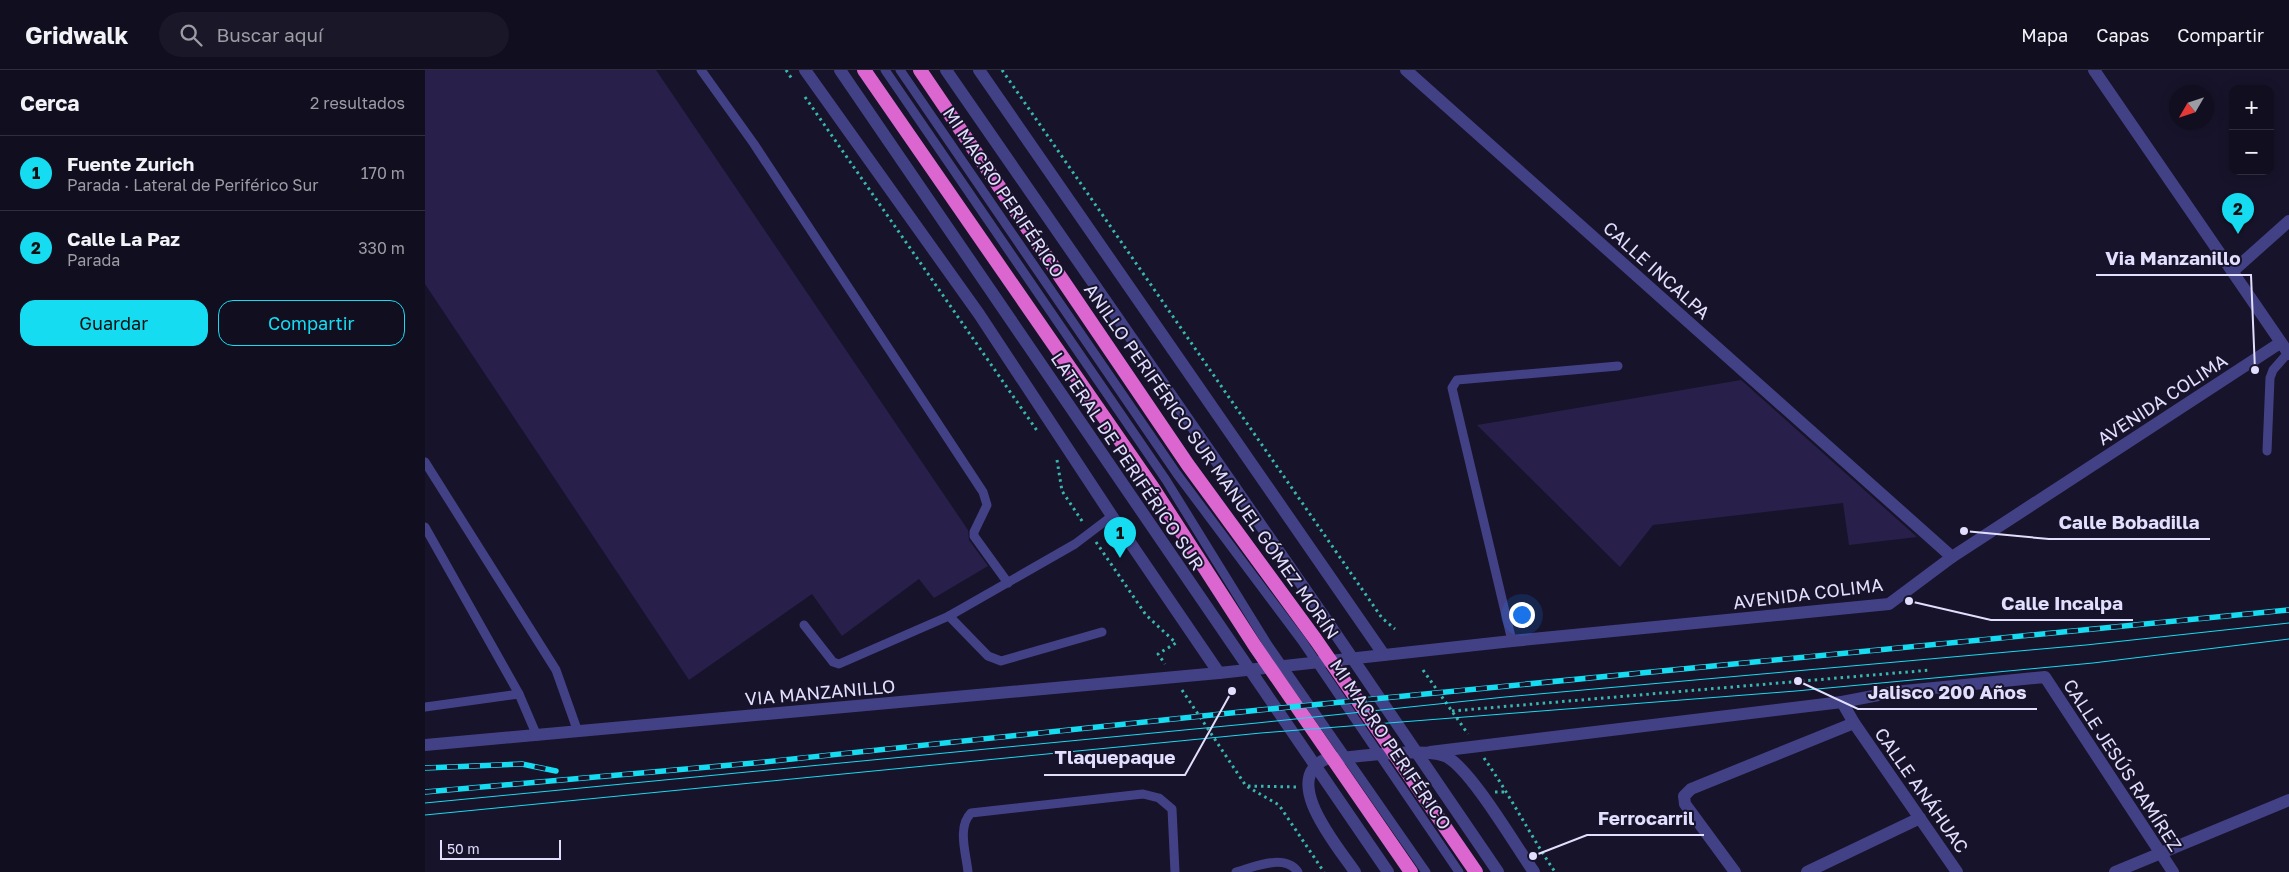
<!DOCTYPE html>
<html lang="es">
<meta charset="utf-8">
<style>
:root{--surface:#110e20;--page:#1a1729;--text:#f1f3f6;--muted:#9c9ca5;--line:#302e3e;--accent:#16dcf1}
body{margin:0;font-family:"Golos Text",sans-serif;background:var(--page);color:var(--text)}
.controls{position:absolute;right:15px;top:15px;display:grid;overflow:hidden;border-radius:10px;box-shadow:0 2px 12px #0003}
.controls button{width:45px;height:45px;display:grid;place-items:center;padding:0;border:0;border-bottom:1px solid var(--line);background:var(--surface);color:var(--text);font:25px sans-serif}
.compass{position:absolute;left:1744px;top:15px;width:45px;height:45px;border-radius:50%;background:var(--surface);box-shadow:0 2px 12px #0003;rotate:231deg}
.scale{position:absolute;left:15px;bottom:12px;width:121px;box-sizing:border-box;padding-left:5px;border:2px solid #e2defd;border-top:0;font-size:14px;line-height:18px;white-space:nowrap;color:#e2defd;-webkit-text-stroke:4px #17132a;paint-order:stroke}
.you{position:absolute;left:1096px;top:544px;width:18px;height:18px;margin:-12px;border:4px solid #fff;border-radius:50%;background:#1a73e8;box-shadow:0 0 0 8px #1a73e833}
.badge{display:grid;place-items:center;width:32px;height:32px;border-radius:50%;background:var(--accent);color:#111;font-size:16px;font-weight:700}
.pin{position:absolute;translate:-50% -41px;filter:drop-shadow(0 1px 2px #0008)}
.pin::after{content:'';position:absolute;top:26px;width:18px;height:15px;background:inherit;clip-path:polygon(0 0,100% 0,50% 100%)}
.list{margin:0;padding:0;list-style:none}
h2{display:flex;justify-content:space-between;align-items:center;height:65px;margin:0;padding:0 20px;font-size:21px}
h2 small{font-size:16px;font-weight:400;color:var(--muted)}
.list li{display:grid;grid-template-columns:32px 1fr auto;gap:15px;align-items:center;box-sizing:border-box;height:75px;padding:0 20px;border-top:1px solid var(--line)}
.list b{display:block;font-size:19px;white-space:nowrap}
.list p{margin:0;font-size:16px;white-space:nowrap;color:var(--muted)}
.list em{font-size:16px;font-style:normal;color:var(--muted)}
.actions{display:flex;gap:10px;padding:15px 20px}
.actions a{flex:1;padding:11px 0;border:1px solid var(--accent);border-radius:15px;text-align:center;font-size:18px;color:var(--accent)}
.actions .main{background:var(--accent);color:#111}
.icon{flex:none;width:28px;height:28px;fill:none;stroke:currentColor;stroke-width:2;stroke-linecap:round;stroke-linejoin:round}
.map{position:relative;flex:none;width:1864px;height:802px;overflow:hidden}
header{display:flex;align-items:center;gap:30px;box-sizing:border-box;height:70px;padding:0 25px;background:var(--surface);border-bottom:1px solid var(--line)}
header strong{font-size:24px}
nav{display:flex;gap:28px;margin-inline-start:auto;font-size:18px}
.search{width:350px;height:45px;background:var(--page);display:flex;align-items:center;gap:12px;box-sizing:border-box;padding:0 18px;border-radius:28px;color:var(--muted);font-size:19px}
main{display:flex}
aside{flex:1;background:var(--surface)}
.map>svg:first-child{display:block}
</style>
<header>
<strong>Gridwalk</strong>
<div class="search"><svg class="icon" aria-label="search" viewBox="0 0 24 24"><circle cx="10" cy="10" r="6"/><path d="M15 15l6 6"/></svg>Buscar aquí</div>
<nav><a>Mapa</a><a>Capas</a><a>Compartir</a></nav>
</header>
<main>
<aside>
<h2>Cerca<small>2 resultados</small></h2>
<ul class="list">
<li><span class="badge">1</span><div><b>Fuente Zurich</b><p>Parada · Lateral de Periférico Sur</p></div><em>170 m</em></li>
<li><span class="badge">2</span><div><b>Calle La Paz</b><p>Parada</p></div><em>330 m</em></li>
</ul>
<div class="actions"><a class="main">Guardar</a><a>Compartir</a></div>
</aside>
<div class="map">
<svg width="1864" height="802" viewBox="0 0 1864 802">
<rect width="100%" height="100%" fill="#17132a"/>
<!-- building -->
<g fill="#28204a">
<polygon points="0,0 231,0 543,460 544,470 563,496 509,528 494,509 417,566 387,524 264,610 0,214"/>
<polygon points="1316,310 1492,467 1424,475 1418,433 1228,455 1195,497 1052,355"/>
</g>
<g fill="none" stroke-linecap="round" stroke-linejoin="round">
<!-- path -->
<g stroke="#39b6ae" stroke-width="3" stroke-dasharray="2.5 4" stroke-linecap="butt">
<polyline points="361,0 367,9"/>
<polyline points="577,0 957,548 970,559"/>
<polyline points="380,27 613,362"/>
<polyline points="632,390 637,421 659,454"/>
<polyline points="671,472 721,545 751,573 733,584 740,594"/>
<polyline points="998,600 1043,664"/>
<polyline points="757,620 821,716 854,735 899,802"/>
<polyline points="1027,641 1506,600"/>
<path d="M1059 688C1085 725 1105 765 1130 802"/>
<polyline points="823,716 872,717"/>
<polyline points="1070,722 1082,722"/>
</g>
<!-- service -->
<g stroke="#434186" stroke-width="9">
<polyline points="276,0 329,74 558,422 562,435 549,462 549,466 583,513"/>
<polyline points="460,0 741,410 843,575 1001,802"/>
<polyline points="475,0 752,404 877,571 1034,802"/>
<polyline points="1842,381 1845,308 1848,300 1863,283"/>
<polyline points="0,392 131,600 153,662"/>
<polyline points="0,457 94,624 112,666"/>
<polyline points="524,546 563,586 576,591 677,562"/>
<polyline points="379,555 408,592 414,594 524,546 650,474 687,446"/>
<polyline points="1087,571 1027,318 1032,310 1193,296"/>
<polyline points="0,637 94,624"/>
<path d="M543 802C541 783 532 757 546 743L718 724 734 728 747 739 750 802"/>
<path d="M811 802C829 797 860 783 873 802"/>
</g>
<!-- minor -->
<g stroke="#434186" stroke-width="12">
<polyline points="380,0 554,244 687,446 794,603"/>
<polyline points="554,0 959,585"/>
<polyline points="1417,632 1429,653 1532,802"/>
<polyline points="1005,682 1417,632 1469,622 1620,607 1748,802"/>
<polyline points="1310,802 1260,734 1259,726 1266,719 1429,653"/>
<polyline points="1382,802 1495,748"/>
<polyline points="1690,802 1864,730"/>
</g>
<!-- tertiary -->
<g stroke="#434186" stroke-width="12">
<polyline points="415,0 963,802"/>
<polyline points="521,0 902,551 1073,802"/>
<polyline points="981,0 1527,487"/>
<polyline points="1669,0 1864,284"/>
<polyline points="1808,201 1864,151"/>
<polyline points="0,675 794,603 1087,571 1464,534 1527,487 1855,273"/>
<path d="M930 802C914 778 854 709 901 689 926 688 1002 676 1022 687 1047 701 1090 775 1109 802"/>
</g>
<!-- trunk -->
<g stroke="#dc66d0" stroke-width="14">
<polyline points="439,0 728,418 830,576 986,802"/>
<polyline points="495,0 763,395 891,570 1051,802"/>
</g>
<!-- tram -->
<g stroke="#16dcf1" stroke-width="1">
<polyline points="0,733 832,653 1080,627 1661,575 1864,553"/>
<polyline points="0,745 836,663 1371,621 1668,593 1864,569"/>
</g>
<!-- rail casing -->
<g stroke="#16dcf1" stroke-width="5.5">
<g id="rail">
<polyline points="0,698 97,694 131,701"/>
<polyline points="0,722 329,693 825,641 1864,540"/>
</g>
</g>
<!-- rail -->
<use href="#rail" stroke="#17132a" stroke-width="4" stroke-dasharray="11" stroke-linecap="butt"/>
</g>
<g text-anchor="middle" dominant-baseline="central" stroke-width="4" stroke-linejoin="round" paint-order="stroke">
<!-- street labels -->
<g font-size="18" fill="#e2defd" stroke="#17132a">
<text transform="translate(579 122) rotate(56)">MI MACRO PERIFÉRICO</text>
<text transform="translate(1232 200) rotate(42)">CALLE INCALPA</text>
<text transform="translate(1737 329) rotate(-33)">AVENIDA COLIMA</text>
<text transform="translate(703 391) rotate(56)">LATERAL DE PERIFÉRICO SUR</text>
<text transform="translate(787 391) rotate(55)">ANILLO PERIFÉRICO SUR MANUEL GÓMEZ MORÍN</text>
<text transform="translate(1383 523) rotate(-7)">AVENIDA COLIMA</text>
<text transform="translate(395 622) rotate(-5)">VIA MANZANILLO</text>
<text transform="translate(966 674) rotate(56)">MI MACRO PERIFÉRICO</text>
<text transform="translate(1698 695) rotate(57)">CALLE JESÚS RAMÍREZ</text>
<text transform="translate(1497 720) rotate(55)">CALLE ANÁHUAC</text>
</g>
</g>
<!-- callouts -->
<path fill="none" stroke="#e2defd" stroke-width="2" d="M1830 300L1826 205H1671M1539 461L1624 469H1785M1484 531L1566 550H1708M1373 611L1433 639H1612M807 621L760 705H619M1108 786L1162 765H1279"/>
<g fill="#e2defd" stroke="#17132a" stroke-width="2">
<circle cx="1830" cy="300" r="5"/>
<circle cx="1539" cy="461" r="5"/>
<circle cx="1484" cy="531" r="5"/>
<circle cx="1373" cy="611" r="5"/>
<circle cx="807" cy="621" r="5"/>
<circle cx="1108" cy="786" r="5"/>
</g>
<g font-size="19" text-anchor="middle" font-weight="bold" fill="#e2defd" stroke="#17132a" stroke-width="4" stroke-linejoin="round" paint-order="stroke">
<text x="1748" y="195">Via Manzanillo</text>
<text x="1704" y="459">Calle Bobadilla</text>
<text x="1637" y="540">Calle Incalpa</text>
<text x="1522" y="629">Jalisco 200 Años</text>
<text x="690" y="694">Tlaquepaque</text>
<text x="1221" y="755">Ferrocarril</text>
</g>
</svg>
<div class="controls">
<button>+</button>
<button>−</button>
</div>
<svg class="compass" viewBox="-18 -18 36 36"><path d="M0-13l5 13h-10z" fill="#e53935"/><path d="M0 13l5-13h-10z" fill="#9c9ca5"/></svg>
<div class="scale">50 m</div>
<div class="you"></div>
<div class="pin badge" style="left:695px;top:488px">1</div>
<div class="pin badge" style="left:1813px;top:164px">2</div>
</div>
</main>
